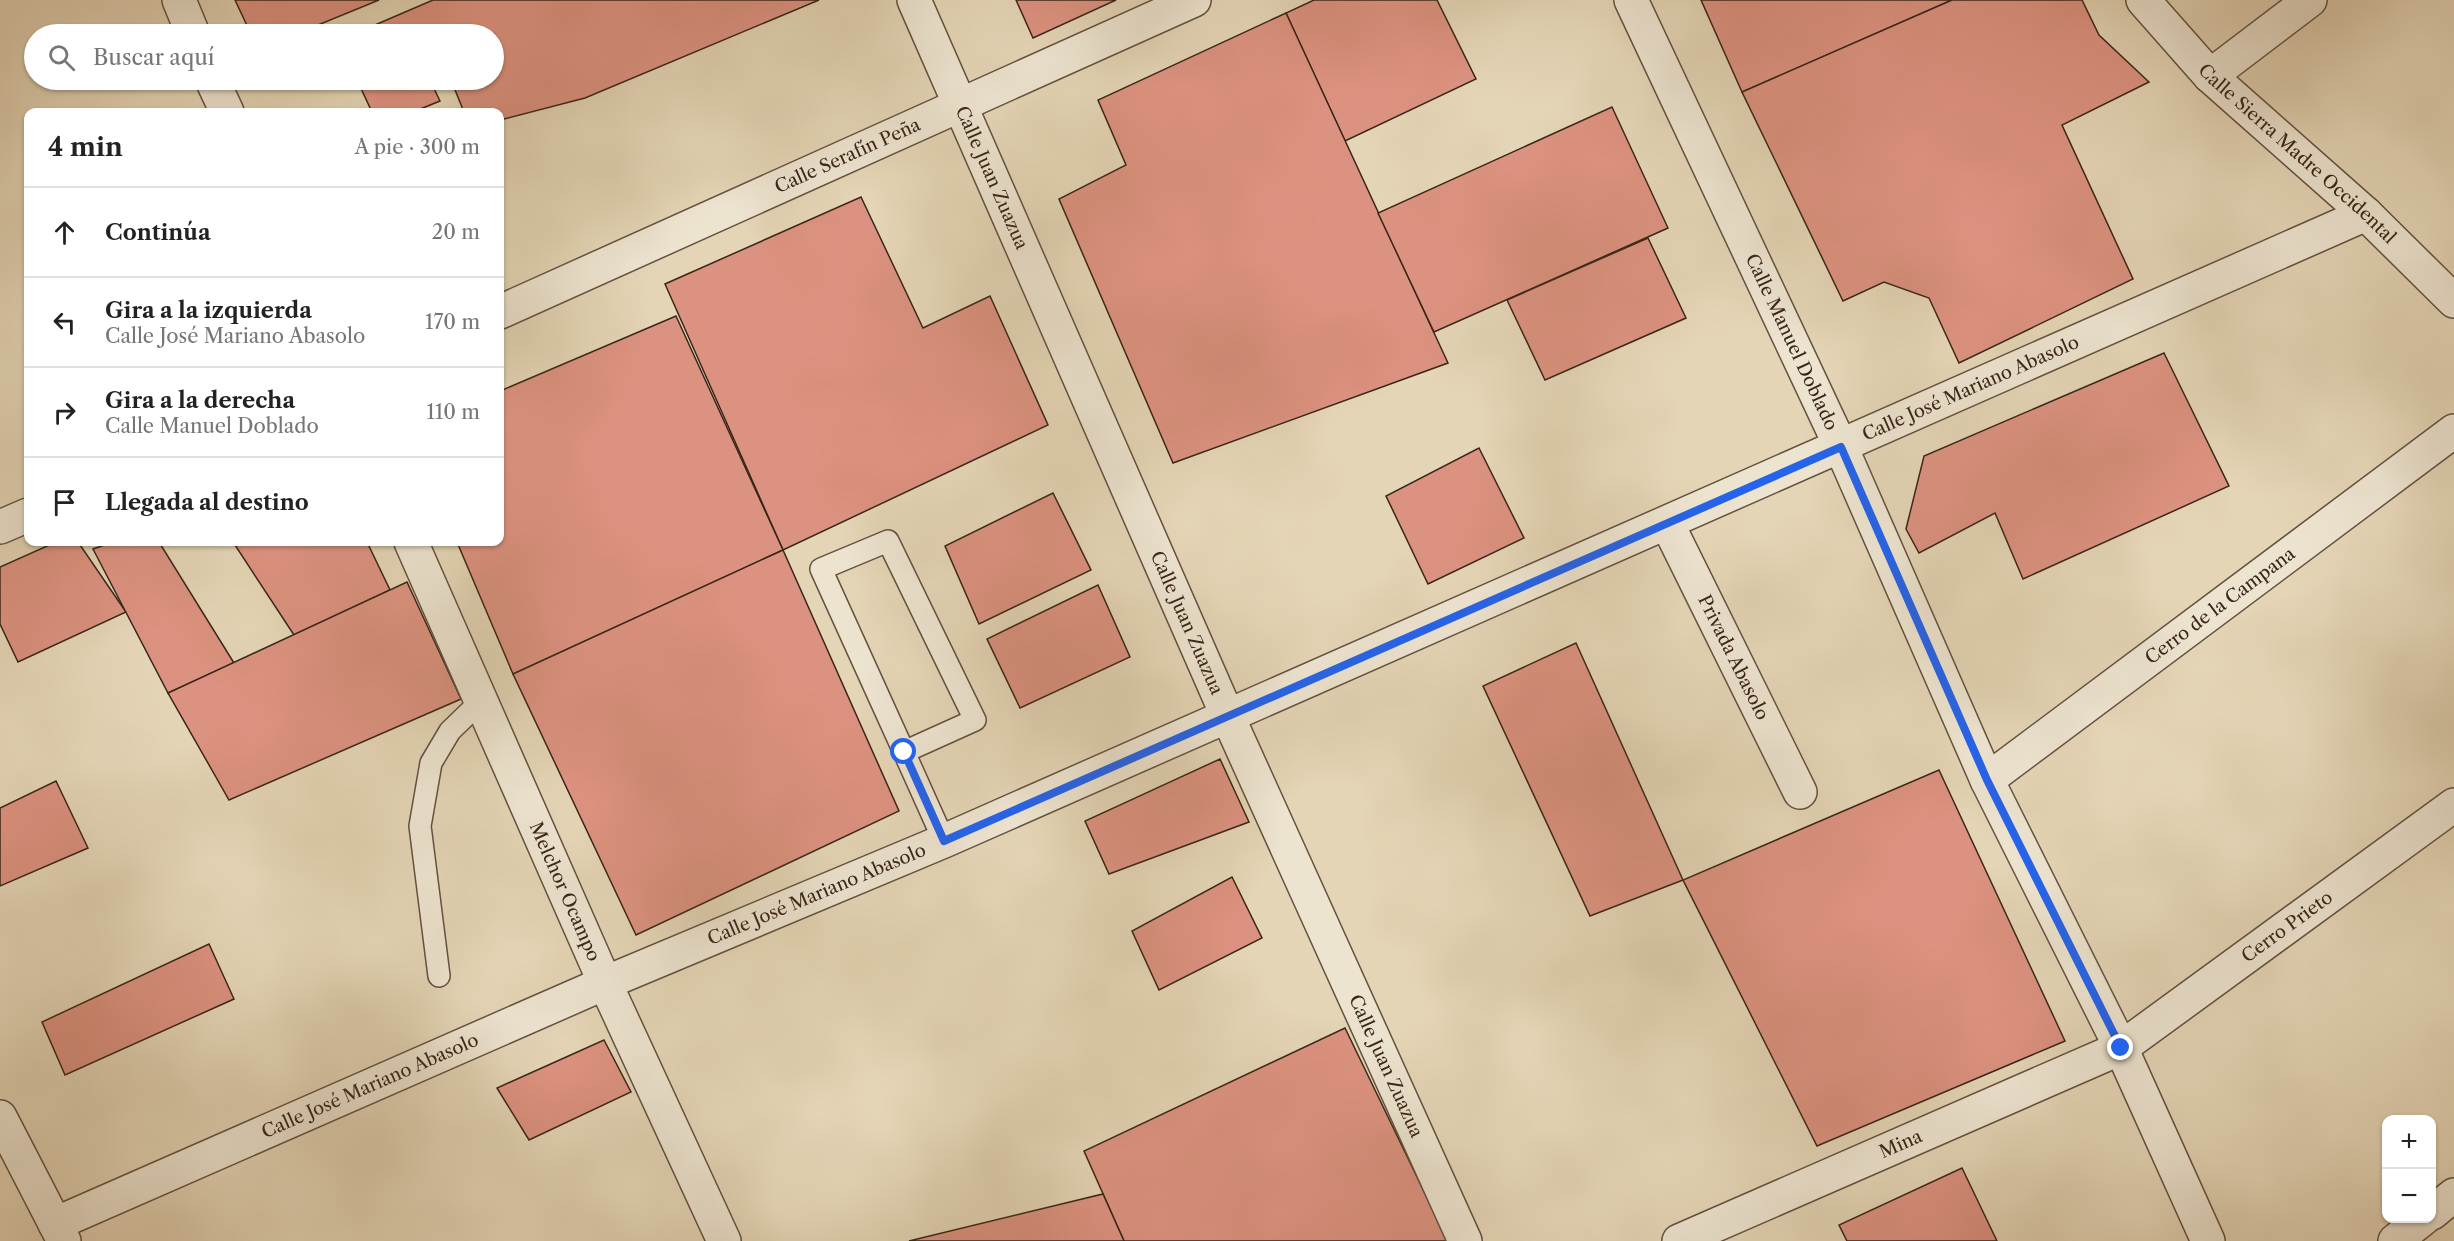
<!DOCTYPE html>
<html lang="es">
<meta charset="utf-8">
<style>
:root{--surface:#fff;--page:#f2f2f2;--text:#222;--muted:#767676;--line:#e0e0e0}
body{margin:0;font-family:"Libre Caslon Text",serif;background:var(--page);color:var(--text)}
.controls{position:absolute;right:18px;bottom:18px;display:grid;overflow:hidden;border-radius:12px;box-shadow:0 2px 4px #0004}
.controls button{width:54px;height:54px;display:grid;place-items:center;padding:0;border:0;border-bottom:2px solid var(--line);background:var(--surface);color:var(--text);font:30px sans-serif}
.stop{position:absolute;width:18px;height:18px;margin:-14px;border:4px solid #2563eb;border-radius:50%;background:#fff}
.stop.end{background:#2563eb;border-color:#fff;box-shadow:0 2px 6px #0008}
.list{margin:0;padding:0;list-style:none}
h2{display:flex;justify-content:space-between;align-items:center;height:78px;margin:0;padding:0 24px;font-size:26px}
h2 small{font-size:20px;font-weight:400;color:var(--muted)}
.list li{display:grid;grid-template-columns:39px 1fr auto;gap:18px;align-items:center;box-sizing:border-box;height:90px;padding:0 24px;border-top:2px solid var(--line)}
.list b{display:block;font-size:22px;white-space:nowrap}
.list p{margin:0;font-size:20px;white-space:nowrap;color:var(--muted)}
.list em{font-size:20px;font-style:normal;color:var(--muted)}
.icon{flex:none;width:33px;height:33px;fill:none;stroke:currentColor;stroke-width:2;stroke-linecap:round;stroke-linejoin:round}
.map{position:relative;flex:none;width:2454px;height:1241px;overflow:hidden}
.search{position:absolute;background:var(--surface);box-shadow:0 2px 4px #0004;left:24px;top:24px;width:480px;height:66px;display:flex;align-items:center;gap:15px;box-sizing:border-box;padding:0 21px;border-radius:33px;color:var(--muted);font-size:22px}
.panel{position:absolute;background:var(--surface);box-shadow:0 2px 4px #0004;left:24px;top:108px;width:480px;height:438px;border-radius:12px}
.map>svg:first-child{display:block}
</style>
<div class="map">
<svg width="2454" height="1241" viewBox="0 0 2454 1241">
<rect width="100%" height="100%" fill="#e4d5b6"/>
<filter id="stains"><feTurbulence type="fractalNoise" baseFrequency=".00333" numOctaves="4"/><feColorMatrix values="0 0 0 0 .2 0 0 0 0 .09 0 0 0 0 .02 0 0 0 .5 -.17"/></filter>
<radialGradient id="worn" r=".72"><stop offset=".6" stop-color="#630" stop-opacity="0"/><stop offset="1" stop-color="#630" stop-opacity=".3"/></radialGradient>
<!-- building -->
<g fill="#dc9280" stroke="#392519" stroke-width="1.5">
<polygon points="235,0 379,0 296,34 251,34"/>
<polygon points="433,0 819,0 585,98 500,120 500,112 464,112 451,80 494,80 494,34 354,34"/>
<polygon points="1016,0 1116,0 1033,38"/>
<polygon points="1314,0 1437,0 1476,79 1345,141 1286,13"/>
<polygon points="1701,0 1952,0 1742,92"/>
<polygon points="1952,0 2082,0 2099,35 2149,82 2062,125 2133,279 1959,363 1929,298 1884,282 1843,301 1742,92"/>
<polygon points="1286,13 1448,363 1173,463 1059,199 1126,165 1098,100"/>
<polygon points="357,80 430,80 440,101 413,112 372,112"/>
<polygon points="1612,107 1668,228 1434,332 1378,213"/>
<polygon points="861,197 923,328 990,296 1048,425 783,550 665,284"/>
<polygon points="1648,238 1686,318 1545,380 1507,300"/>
<polygon points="676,316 783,550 513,674 457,542 500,542 500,391"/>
<polygon points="2164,353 2229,486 2023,579 1995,513 1919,553 1906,529 1924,456"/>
<polygon points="1479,448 1524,538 1428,584 1386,496"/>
<polygon points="1053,493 1091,570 979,624 945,546"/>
<polygon points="56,542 78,542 126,612 18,662 0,624 0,567"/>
<polygon points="113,542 159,542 234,663 168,693 93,549"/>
<polygon points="233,542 367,542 390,590 294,635"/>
<polygon points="783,550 899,811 636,935 513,674"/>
<polygon points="407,582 461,699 229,800 168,693"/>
<polygon points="1098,585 1130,657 1020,708 987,639"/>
<polygon points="1576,643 1683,880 1590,916 1483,686"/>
<polygon points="1220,759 1249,822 1109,874 1085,821"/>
<polygon points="1939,770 2065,1041 1817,1146 1683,880"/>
<polygon points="56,781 88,848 0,886 0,808"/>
<polygon points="1232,877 1262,938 1159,990 1132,931"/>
<polygon points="209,944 234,999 65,1075 42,1022"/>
<polygon points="1345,1028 1448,1241 1124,1241 1084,1151"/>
<polygon points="604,1040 631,1092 529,1140 497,1088"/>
<polygon points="1962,1168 1997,1241 1847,1241 1839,1225"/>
<polygon points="1103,1194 1124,1241 909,1241"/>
</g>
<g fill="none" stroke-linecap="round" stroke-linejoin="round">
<!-- service casing -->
<g stroke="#645140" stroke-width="24">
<g id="service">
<polyline points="904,752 975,720 888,541 821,569 904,752 944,841"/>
<polyline points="439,976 420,826 431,763 450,731 481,701"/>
</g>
</g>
<!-- minor casing -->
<g stroke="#645140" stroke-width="36">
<g id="minor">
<polyline points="179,0 193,34"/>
<path id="s1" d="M914 0 1228 717 1465 1241"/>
<path id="s2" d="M1631 0 1841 447 1987 780 2121 1048 2208 1241"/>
<path id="s3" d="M2143 0 2210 76 2366 214 2454 301"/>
<polyline points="2210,76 2310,0"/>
<polyline points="212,80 227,112"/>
<path id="s4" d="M500 312 1194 0"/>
<path id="s5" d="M1667 523 1800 792"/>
<polyline points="0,527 28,515"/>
<path id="s6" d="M411 542 605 983 724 1241"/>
<path id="s7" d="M1987 780 2454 431"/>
<polyline points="0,1117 64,1241"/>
<polyline points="2432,1213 2454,1195"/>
<path id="s8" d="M55 1224 605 983 944 841 2366 214"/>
<path id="s9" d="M1679 1241 2121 1048 2454 805"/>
<polyline points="2395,1241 2424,1218"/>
</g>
</g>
<!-- service -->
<use href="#service" stroke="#ede4d0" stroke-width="21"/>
<!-- minor -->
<use href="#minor" stroke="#ede4d0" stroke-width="33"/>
</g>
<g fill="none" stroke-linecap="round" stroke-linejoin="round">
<!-- route -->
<polyline stroke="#2563eb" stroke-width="8" points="904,752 944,841 1841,447 1987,780 2121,1048"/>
</g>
<g text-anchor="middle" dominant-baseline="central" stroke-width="4.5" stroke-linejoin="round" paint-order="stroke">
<!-- street labels -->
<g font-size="18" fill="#392519" stroke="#ede4d0">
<text stroke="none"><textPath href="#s3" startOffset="218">Calle Sierra Madre Occidental</textPath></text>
<text stroke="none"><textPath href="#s4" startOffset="381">Calle Serafín Peña</textPath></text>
<text stroke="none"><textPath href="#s1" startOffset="194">Calle Juan Zuazua</textPath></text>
<text stroke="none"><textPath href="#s2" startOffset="378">Calle Manuel Doblado</textPath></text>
<text stroke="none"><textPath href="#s8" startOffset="2090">Calle José Mariano Abasolo</textPath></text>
<text stroke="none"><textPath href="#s7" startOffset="291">Cerro de la Campana</textPath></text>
<text stroke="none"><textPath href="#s1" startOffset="680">Calle Juan Zuazua</textPath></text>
<text stroke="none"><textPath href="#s5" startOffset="150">Privada Abasolo</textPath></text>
<text stroke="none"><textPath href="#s6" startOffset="382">Melchor Ocampo</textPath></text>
<text stroke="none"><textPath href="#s8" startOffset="830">Calle José Mariano Abasolo</textPath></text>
<text stroke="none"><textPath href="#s9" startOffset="688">Cerro Prieto</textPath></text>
<text stroke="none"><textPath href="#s1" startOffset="1166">Calle Juan Zuazua</textPath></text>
<text stroke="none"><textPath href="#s8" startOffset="344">Calle José Mariano Abasolo</textPath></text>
<text stroke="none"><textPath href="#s9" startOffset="242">Mina</textPath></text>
</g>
</g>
<rect width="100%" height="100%" filter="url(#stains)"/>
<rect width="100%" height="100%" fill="url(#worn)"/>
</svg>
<div class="controls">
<button>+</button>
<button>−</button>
</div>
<div class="stop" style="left:904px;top:752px"></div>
<div class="stop end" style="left:2121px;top:1048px"></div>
<div class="search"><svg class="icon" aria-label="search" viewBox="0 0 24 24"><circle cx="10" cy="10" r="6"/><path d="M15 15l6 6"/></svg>Buscar aquí</div>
<section class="panel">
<h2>4 min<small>A pie · 300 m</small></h2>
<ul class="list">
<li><svg class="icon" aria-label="ahead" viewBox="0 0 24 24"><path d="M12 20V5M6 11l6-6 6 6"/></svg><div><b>Continúa</b></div><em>20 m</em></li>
<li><svg class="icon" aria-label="left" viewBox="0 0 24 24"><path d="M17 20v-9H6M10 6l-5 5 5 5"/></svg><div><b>Gira a la izquierda</b><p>Calle José Mariano Abasolo</p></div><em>170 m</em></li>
<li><svg class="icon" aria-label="right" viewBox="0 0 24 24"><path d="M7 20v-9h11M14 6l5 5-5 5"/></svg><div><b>Gira a la derecha</b><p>Calle Manuel Doblado</p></div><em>110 m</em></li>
<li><svg class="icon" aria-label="arrive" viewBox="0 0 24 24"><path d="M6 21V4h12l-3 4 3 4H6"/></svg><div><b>Llegada al destino</b></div></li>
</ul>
</section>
</div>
